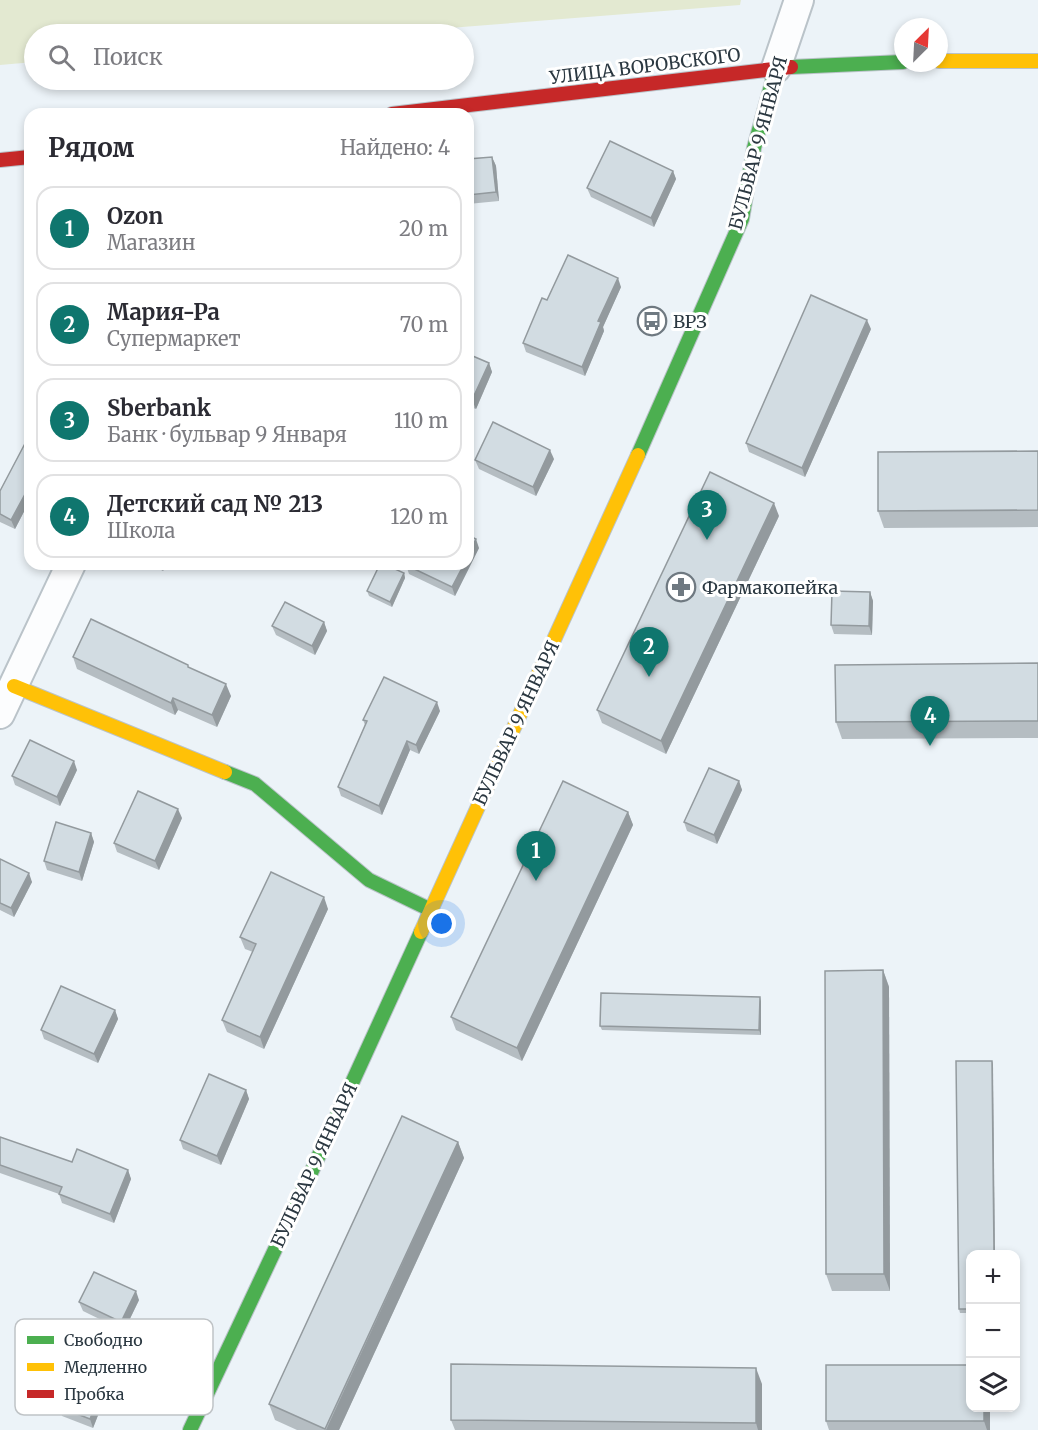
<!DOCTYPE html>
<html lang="ru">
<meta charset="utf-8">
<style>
:root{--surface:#fff;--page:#f7f7f7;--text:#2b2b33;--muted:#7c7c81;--line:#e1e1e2;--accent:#0f766e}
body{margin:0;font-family:Merriweather,serif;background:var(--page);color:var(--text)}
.controls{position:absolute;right:18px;bottom:18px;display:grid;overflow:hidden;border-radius:12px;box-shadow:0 3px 9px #0003}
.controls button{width:54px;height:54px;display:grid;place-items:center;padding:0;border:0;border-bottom:2px solid var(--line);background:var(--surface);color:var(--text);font:30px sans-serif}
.compass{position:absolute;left:894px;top:18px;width:54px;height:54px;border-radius:50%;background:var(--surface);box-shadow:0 3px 9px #0003;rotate:24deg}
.you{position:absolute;left:442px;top:924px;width:21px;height:21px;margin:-15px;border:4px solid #fff;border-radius:50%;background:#1a73e8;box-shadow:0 0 0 9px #1a73e833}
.badge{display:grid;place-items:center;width:39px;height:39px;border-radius:50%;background:var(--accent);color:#fff;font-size:20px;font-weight:700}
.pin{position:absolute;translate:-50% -50px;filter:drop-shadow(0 2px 3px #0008)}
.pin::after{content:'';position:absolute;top:32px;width:21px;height:18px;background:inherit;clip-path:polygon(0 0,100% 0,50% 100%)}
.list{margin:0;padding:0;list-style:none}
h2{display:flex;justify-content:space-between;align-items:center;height:78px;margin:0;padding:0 24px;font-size:26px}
h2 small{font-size:20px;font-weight:400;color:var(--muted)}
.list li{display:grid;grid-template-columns:39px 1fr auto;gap:18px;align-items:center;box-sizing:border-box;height:84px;margin:0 12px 12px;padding:0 12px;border:2px solid var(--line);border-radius:18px}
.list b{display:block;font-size:22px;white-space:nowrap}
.list p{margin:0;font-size:20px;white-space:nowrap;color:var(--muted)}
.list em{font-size:20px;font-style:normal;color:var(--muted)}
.icon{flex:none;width:33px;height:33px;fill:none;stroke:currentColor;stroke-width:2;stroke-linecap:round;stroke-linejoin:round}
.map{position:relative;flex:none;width:1038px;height:1430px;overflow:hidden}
.search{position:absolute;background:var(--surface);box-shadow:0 3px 9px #0003;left:24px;top:24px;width:450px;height:66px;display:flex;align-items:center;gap:15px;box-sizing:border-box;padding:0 21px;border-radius:33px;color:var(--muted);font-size:22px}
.panel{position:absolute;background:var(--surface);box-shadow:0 3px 9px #0003;left:24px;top:108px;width:450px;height:462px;border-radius:18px}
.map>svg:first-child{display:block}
</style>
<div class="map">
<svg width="1038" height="1430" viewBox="0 0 1038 1430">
<rect width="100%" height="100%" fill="#ecf3f8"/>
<!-- green -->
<polygon fill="#e3e9d1" points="0,0 741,0 740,5 373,34 34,34 34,62 0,65"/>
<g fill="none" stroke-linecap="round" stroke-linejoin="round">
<!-- street casing -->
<g stroke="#bac3c9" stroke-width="32">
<g id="street">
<polyline points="776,68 799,0"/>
<polyline points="0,714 71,564"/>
</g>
</g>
<!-- fast casing -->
<g stroke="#bac3c9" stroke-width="16">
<g id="fast">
<polyline points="791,67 903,62"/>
<polyline points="638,455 742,219 754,148 776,68"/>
<polyline points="225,772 255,784 369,880 431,910"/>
<polyline points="190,1430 304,1188 421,932"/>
</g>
</g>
<!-- slow casing -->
<g stroke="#bac3c9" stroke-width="16">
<g id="slow">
<polyline points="939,61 1038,61"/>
<polyline points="14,686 225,772"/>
<polyline points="421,932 638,455"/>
</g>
</g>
<!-- jam casing -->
<g stroke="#bac3c9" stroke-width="16">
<g id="jam">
<polyline points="392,114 791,67"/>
<polyline points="0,160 30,157"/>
</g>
</g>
<!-- street -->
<use href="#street" stroke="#fcfdfe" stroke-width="28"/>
<!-- fast -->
<use href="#fast" stroke="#4caf50" stroke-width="14"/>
<!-- slow -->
<use href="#slow" stroke="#ffc107" stroke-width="14"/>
<!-- jam -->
<use href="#jam" stroke="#c62828" stroke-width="14"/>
</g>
<!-- wall -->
<g fill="#b5bdc2">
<polygon points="492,157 496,166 499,201 468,204 468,159"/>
<polygon points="673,171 676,179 654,227 591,197 587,188"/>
<polygon points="621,287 603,327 604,331 585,376 526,352 523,343 547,300"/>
<polygon points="871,329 805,477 749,452 746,443"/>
<polygon points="468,354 489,363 492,372 476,409 468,406"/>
<polygon points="30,434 30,500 15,529 0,522 0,491"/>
<polygon points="1038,451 1038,527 884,528 878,511"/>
<polygon points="554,459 536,496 479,469 475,460"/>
<polygon points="779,516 666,754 602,723 597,710"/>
<polygon points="479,548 455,596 409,574 406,565"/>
<polygon points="149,564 166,564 163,571"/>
<polygon points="404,573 405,578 392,607 369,596 367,591"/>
<polygon points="870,592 873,601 872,635 834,634 831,625"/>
<polygon points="324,622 327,631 315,655 276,635 272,626"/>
<polygon points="73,657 189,668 231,696 217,727 178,710 175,715 77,669"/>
<polygon points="1038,663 1038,738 842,739 836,722"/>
<polygon points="440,711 419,754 410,750 382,815 341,796 338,787 365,725 363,720"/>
<polygon points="77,770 60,806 15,785 12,776"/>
<polygon points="739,781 742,790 717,844 687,831 684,822"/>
<polygon points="628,812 633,825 522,1061 456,1030 451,1017"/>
<polygon points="182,818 159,870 117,852 114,843"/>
<polygon points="91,833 94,842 82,881 47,870 44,861"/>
<polygon points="0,859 32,882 14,917 0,910"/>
<polygon points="328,909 264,1049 227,1032 222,1020 253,952 245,949 240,937"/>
<polygon points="883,970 889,987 890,1291 832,1291 826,1274"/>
<polygon points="761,1001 761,1035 602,1030 600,1026"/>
<polygon points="115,1010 118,1019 98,1063 44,1039 41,1030"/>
<polygon points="992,1061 993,1065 970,1254 970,1313 960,1313 959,1309"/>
<polygon points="246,1090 249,1099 221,1165 183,1149 180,1140"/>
<polygon points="0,1137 72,1162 128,1170 131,1179 114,1223 62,1203 59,1194 0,1173"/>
<polygon points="458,1142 464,1158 339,1430 297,1430 275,1420 269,1404"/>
<polygon points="139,1300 124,1331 83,1311 79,1302"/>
<polygon points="762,1384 762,1430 455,1430 451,1420"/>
<polygon points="103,1386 106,1395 93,1428 62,1416 59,1407"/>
<polygon points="970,1407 990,1407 990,1430 829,1430 826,1421"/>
</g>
<!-- shaded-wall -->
<g fill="#939a9e">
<polygon points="492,157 496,166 499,201 496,192"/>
<polygon points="673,171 676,179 654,227 651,218"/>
<polygon points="618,278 621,287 603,327 604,331 585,376 582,367 598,321"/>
<polygon points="867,320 871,329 805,477 802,468"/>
<polygon points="489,363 492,372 476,409 472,400"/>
<polygon points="550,450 554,459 536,496 533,487"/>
<polygon points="30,485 30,500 15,529 11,520"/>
<polygon points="774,503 779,516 666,754 661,741"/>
<polygon points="476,539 479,548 455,596 452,587 464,564 468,564 468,555"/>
<polygon points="161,564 166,564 163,571"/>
<polygon points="404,573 405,578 392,607 390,602"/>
<polygon points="870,592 873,601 872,635 869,626"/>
<polygon points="324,622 327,631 315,655 312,646"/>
<polygon points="226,684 231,696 217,727 212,715"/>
<polygon points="173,698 178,710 175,715 171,703"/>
<polygon points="437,702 440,711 419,754 416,745"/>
<polygon points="407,741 410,750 382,815 379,806"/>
<polygon points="74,761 77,770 60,806 57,797"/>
<polygon points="739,781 742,790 717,844 714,835"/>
<polygon points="178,809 182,818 159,870 155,861"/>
<polygon points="628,812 633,825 522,1061 517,1048"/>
<polygon points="91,833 94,842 82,881 79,872"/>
<polygon points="29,873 32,882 14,917 11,908"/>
<polygon points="324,897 328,909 264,1049 260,1037"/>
<polygon points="883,970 889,987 890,1291 884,1274"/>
<polygon points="760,997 761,1001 761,1035 759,1030"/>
<polygon points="115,1010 118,1019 98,1063 94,1054"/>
<polygon points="992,1061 993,1065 995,1254 994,1254"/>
<polygon points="246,1090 249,1099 221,1165 217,1156"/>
<polygon points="458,1142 464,1158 339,1430 326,1430"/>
<polygon points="128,1170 131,1179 114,1223 110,1214"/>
<polygon points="136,1291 139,1300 124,1331 121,1322"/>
<polygon points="756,1368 762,1384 762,1430 758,1430 756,1423"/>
<polygon points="103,1386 106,1395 93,1428 90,1419"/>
<polygon points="984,1407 990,1407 990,1430 987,1430 984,1421"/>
</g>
<!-- building -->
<g fill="#d2dce2" stroke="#939a9e" stroke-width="1.5">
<polygon points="610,141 673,171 651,218 587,188"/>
<polygon points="492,157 496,192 468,195 468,159"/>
<polygon points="568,255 618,278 598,321 601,322 582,367 523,343 542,298 547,300"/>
<polygon points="811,295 867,320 802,468 746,443"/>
<polygon points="468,354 489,363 472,400 468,398"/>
<polygon points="493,422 550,450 533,487 475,460"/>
<polygon points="30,434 30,485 11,520 0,514 0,491"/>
<polygon points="1038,451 1038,510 878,511 878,452"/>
<polygon points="710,472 774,503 661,741 597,710"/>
<polygon points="468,535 476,539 468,555"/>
<polygon points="380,564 384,564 404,573 390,602 367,591"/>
<polygon points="407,564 464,564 452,587 406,565"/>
<polygon points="832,591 870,592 869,626 831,625"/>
<polygon points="285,602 324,622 312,646 272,626"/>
<polygon points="91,619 188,665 188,667 226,684 212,715 173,698 171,703 73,657"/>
<polygon points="1038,663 1038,721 836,722 835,665"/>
<polygon points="384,677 437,702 416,745 407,741 379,806 338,787 367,721 363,720"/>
<polygon points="30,740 74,761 57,797 12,776"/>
<polygon points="709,768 739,781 714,835 684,822"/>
<polygon points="563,781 628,812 517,1048 451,1017"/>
<polygon points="138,791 178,809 155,861 114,843"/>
<polygon points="56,822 91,833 79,872 44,861"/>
<polygon points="0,859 29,873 11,908 0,903"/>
<polygon points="271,872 324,897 260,1037 222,1020 256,944 240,937"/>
<polygon points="883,970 884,1274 826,1274 825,971"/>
<polygon points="61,986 115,1010 94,1054 41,1030"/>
<polygon points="601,993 760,997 759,1030 600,1026"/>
<polygon points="956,1061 992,1061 994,1254 970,1254 970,1309 959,1309"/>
<polygon points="209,1074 246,1090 217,1156 180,1140"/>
<polygon points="402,1116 458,1142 325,1429 269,1404"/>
<polygon points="0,1137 72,1162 77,1149 128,1170 110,1214 59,1194 62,1187 0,1165"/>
<polygon points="94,1272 136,1291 121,1322 79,1302"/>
<polygon points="451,1364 756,1368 756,1423 451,1420"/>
<polygon points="826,1365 970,1365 970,1407 984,1407 984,1421 826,1421"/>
<polygon points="73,1373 103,1386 90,1419 59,1407"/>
</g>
<!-- icons -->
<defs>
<g id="bus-ring" transform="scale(1.5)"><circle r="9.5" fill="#fff" stroke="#6f7981" stroke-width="1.5"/><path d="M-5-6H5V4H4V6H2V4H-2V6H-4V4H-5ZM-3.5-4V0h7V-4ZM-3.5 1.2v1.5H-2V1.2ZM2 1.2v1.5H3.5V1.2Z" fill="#6f7981"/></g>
<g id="pharmacy-ring" transform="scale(1.5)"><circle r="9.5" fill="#fff" stroke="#6f7981" stroke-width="1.5"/><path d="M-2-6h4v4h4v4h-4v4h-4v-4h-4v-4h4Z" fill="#6f7981"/></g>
</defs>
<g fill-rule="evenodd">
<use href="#bus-ring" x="652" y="321"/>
<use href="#pharmacy-ring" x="681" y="587"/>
</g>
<g text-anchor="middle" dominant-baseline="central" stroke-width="6" stroke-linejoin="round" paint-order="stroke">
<!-- street labels -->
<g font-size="18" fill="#2b3841" stroke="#fff">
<text transform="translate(645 66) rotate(-7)">УЛИЦА ВОРОВСКОГО</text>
<text transform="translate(758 143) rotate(-75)">БУЛЬВАР 9 ЯНВАРЯ</text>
<text transform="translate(516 723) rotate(-65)">БУЛЬВАР 9 ЯНВАРЯ</text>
<text transform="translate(314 1165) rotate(-65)">БУЛЬВАР 9 ЯНВАРЯ</text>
</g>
<!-- poi labels -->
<g font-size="18" fill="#2b3841" stroke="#fff" text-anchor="start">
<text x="673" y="321">ВРЗ</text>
<text x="702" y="587">Фармакопейка</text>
</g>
</g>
<!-- legend -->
<rect x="15" y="1319" width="198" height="96" rx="9" fill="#fff" stroke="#bfc3c6" stroke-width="1.5"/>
<rect x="27" y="1336" width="27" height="8" fill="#4caf50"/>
<rect x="27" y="1363" width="27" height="8" fill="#ffc107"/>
<rect x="27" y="1390" width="27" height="8" fill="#c62828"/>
<g font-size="16" fill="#2b3841">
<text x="64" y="1346">Свободно</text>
<text x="64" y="1373">Медленно</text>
<text x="64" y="1400">Пробка</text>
</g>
</svg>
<div class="controls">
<button>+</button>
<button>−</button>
<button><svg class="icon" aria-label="layers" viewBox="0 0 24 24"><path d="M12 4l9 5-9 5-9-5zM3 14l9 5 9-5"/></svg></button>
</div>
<svg class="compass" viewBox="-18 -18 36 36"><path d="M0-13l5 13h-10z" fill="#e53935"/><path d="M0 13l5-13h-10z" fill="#7c7c81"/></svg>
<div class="you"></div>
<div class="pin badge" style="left:536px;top:881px">1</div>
<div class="pin badge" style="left:649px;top:677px">2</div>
<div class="pin badge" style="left:707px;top:540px">3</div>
<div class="pin badge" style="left:930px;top:746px">4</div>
<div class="search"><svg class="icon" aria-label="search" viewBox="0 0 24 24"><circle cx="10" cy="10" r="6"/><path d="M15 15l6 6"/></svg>Поиск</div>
<section class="panel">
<h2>Рядом<small>Найдено: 4</small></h2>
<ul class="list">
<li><span class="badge">1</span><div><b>Ozon</b><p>Магазин</p></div><em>20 m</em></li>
<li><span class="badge">2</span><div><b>Мария-Ра</b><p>Супермаркет</p></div><em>70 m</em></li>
<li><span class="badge">3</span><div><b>Sberbank</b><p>Банк · бульвар 9 Января</p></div><em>110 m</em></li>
<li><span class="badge">4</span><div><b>Детский сад № 213</b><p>Школа</p></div><em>120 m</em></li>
</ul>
</section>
</div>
